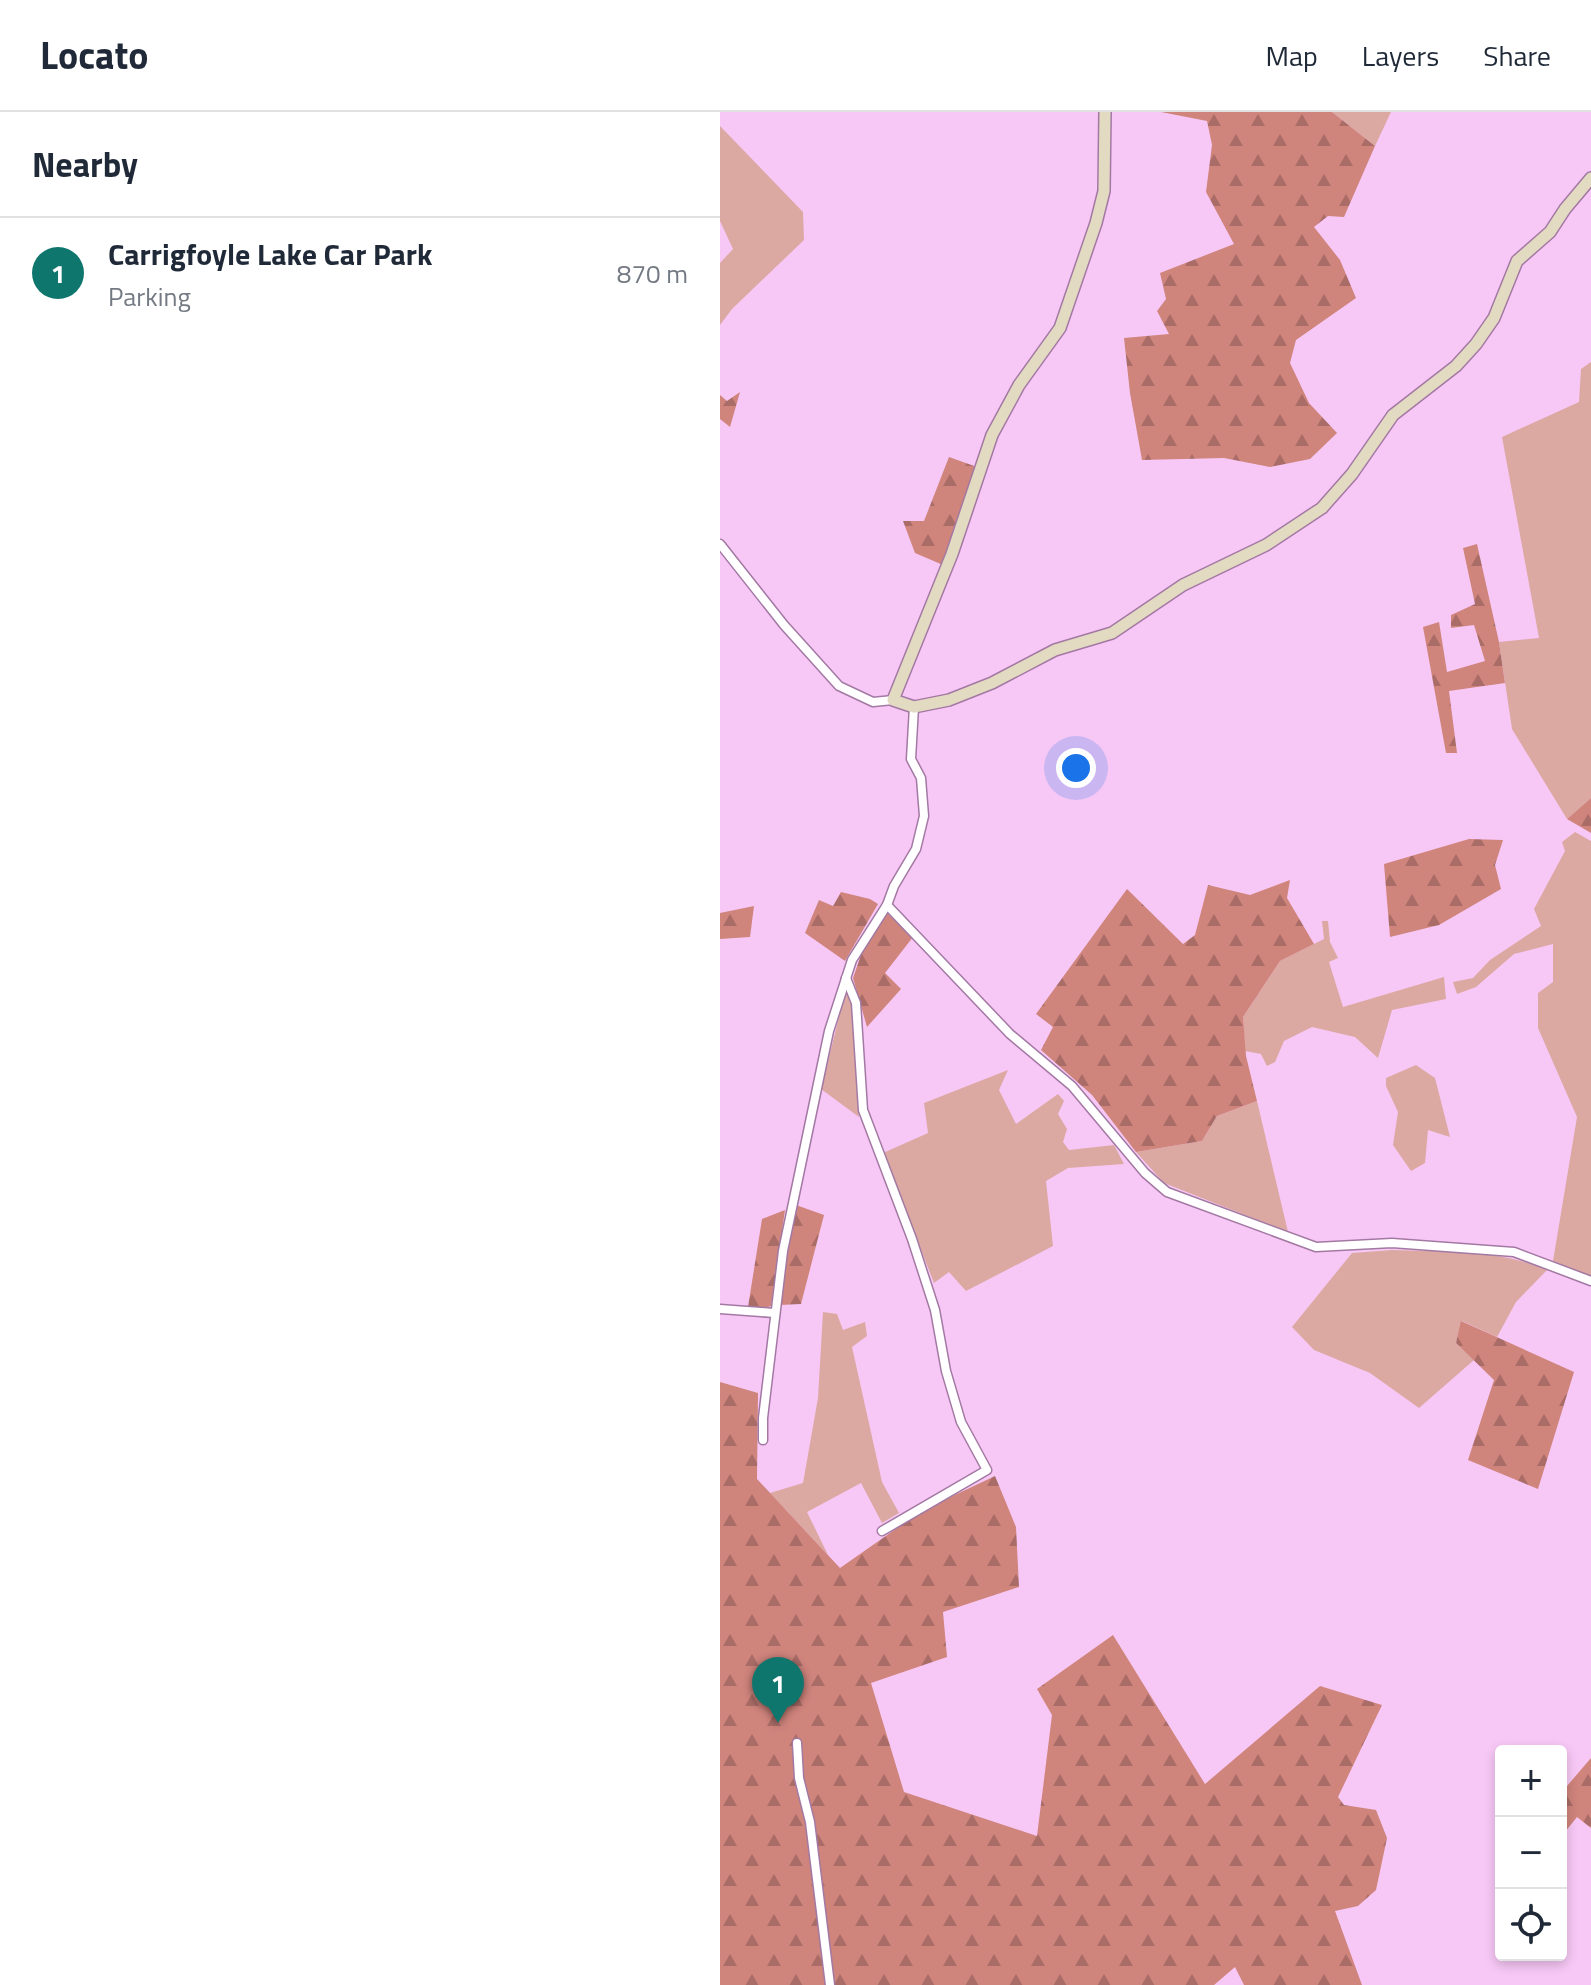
<!DOCTYPE html>
<meta charset="utf-8">
<style>
:root{--surface:#fff;--page:#f2f2f3;--text:#1f2937;--muted:#747a83;--line:#e0e1e3;--accent:#0f766e}
body{margin:0;font-family:"Titillium Web",sans-serif;background:var(--page);color:var(--text)}
.controls{position:absolute;right:24px;bottom:24px;display:grid;overflow:hidden;border-radius:8px;box-shadow:0 4px 12px #0003}
.controls button{width:72px;height:72px;display:grid;place-items:center;padding:0;border:0;border-bottom:2px solid var(--line);background:var(--surface);color:var(--text);font:40px sans-serif}
.you{position:absolute;left:356px;top:656px;width:28px;height:28px;margin:-20px;border:6px solid #fff;border-radius:50%;background:#1a73e8;box-shadow:0 0 0 12px #1a73e833}
.badge{display:grid;place-items:center;width:52px;height:52px;border-radius:50%;background:var(--accent);color:#fff;font-size:26px;font-weight:700}
.pin{position:absolute;translate:-50% -66px;filter:drop-shadow(0 2px 4px #0008)}
.pin::after{content:'';position:absolute;top:42px;width:28px;height:24px;background:inherit;clip-path:polygon(0 0,100% 0,50% 100%)}
.list{margin:0;padding:0;list-style:none}
h2{display:flex;justify-content:space-between;align-items:center;height:104px;margin:0;padding:0 32px;font-size:34px}
h2 small{font-size:26px;font-weight:400;color:var(--muted)}
.list li{display:grid;grid-template-columns:52px 1fr auto;gap:24px;align-items:center;box-sizing:border-box;height:112px;padding:0 32px;border-top:2px solid var(--line)}
.list b{display:block;font-size:30px;white-space:nowrap}
.list p{margin:0;font-size:26px;white-space:nowrap;color:var(--muted)}
.list em{font-size:26px;font-style:normal;color:var(--muted)}
.icon{flex:none;width:44px;height:44px;fill:none;stroke:currentColor;stroke-width:2;stroke-linecap:round;stroke-linejoin:round}
.map{position:relative;flex:none;width:871px;height:1873px;overflow:hidden}
header{display:flex;align-items:center;gap:48px;box-sizing:border-box;height:112px;padding:0 40px;background:var(--surface);border-bottom:2px solid var(--line)}
header strong{font-size:38px}
nav{display:flex;gap:44px;margin-inline-start:auto;font-size:28px}
main{display:flex}
aside{flex:1;background:var(--surface)}
.map>svg:first-child{display:block}
</style>
<header>
<strong>Locato</strong>
<nav><a>Map</a><a>Layers</a><a>Share</a></nav>
</header>
<main>
<aside>
<h2>Nearby<small></small></h2>
<ul class="list">
<li><span class="badge">1</span><div><b>Carrigfoyle Lake Car Park</b><p>Parking</p></div><em>870 m</em></li>
</ul>
</aside>
<div class="map">
<svg width="871" height="1873" viewBox="0 0 871 1873">
<defs>
<pattern id="forest-firs" width="22" height="20" patternUnits="userSpaceOnUse" patternTransform="scale(2)"><rect width="22" height="20" fill="#cf847c"/><path d="M5 1l3.5 6h-7zM16 11l3.5 6h-7z" fill="#a96c67"/></pattern>
</defs>
<rect width="100%" height="100%" fill="#f7c8f6"/>
<!-- green -->
<g fill="#dca8a2">
<polygon points="612,0 671,0 655,34"/>
<polygon points="0,14 83,100 84,128 12,197 0,213 0,151 13,137 0,109"/>
<polygon points="871,250 871,686 847,707 792,617 779,530 819,526 782,325 859,290 861,257"/>
<polygon points="855,720 871,729 871,1165 833,1149 857,1005 818,916 818,881 833,870 833,832 794,842 756,875 737,882 733,870 753,866 770,848 821,814 814,797 845,739 842,730"/>
<polygon points="602,809 608,809 610,830 618,846 609,850 623,895 724,865 726,887 672,898 658,946 635,925 592,915 564,929 555,950 547,954 541,942 525,939 523,905 560,849 604,827"/>
<polygon points="126,877 133,894 139,1005 101,977"/>
<polygon points="696,953 715,966 730,1025 708,1018 705,1051 691,1059 673,1033 678,1000 666,974 666,966"/>
<polygon points="288,958 279,978 296,1012 338,982 344,989 338,1002 347,1017 343,1030 349,1038 394,1033 404,1052 348,1056 326,1069 333,1134 246,1179 229,1160 214,1171 163,1041 208,1021 204,991"/>
<polygon points="537,989 568,1120 444,1071 416,1040 482,1029 497,1004"/>
<path d="M672 1138C724 1140 778 1137 827 1158L796 1190 777 1225 742 1209 736 1231 754 1248 699 1296 650 1261 594 1238 572 1215 632 1141Z"/>
<polygon points="103,1200 117,1202 123,1218 145,1210 147,1224 132,1235 162,1370 179,1401 162,1411 141,1371 87,1400 108,1443 50,1381 83,1371 98,1286"/>
</g>
<!-- forest -->
<g fill="url(#forest-firs)">
<polygon points="441,0 612,0 655,34 624,105 608,104 594,115 620,148 636,186 576,228 570,251 589,291 617,321 590,347 550,355 504,346 422,348 410,281 404,226 449,222 437,199 446,187 440,161 514,132 486,80 492,33 487,9"/>
<polygon points="20,280 10,315 0,307 0,283 7,289"/>
<polygon points="229,345 257,355 223,453 195,441 183,409 204,409"/>
<polygon points="757,432 779,530 785,571 729,579 737,641 726,641 703,515 719,510 727,560 765,549 754,513 731,516 731,503 755,492 743,436"/>
<polygon points="871,686 871,721 847,707"/>
<polygon points="749,727 783,728 775,753 781,777 719,813 670,825 664,752"/>
<polygon points="570,768 567,786 594,832 560,849 523,905 526,944 537,989 497,1004 482,1029 416,1040 372,983 321,938 333,915 316,902 407,777 463,832 475,823 488,773 530,783"/>
<polygon points="121,780 150,787 158,792 125,849 85,821 99,788 113,794"/>
<polygon points="34,794 30,825 0,827 0,801"/>
<polygon points="167,801 193,825 165,861 181,877 147,915 133,866 141,843"/>
<polygon points="76,1093 104,1103 81,1192 59,1193"/>
<polygon points="65,1098 51,1194 38,1198 28,1195 42,1107"/>
<polygon points="741,1209 854,1260 818,1377 748,1348 774,1268 736,1231"/>
<polygon points="0,1270 38,1281 37,1367 120,1456 203,1398 275,1364 296,1415 299,1475 223,1500 227,1545 151,1571 184,1680 317,1724 332,1603 317,1577 393,1523 485,1672 600,1574 662,1593 618,1685 624,1693 656,1698 667,1726 656,1778 638,1794 615,1799 642,1873 524,1873 515,1855 494,1873 0,1873"/>
<polygon points="871,1646 871,1716 857,1705 841,1725 841,1681"/>
</g>
<g fill="none" stroke-linecap="round" stroke-linejoin="round">
<!-- street casing -->
<g stroke="#a379a3" stroke-width="11">
<g id="street">
<polyline points="0,432 64,513 119,574 153,590 173,588"/>
<polyline points="167,793 290,922 352,974 425,1061 447,1080 596,1135 672,1131 794,1140 871,1169"/>
<polyline points="126,866 136,891 143,998 192,1127 215,1198 226,1259 241,1310 267,1358 162,1419"/>
<polyline points="0,1197 54,1201"/>
<polyline points="43,1328 43,1306 63,1139 109,919 132,848 167,793 174,774 196,737 204,704 201,666 191,647 194,595"/>
<polyline points="77,1631 79,1666 90,1710 110,1873"/>
</g>
</g>
<!-- secondary casing -->
<g stroke="#a379a3" stroke-width="14">
<polyline id="secondary" points="385,0 384,79 376,111 340,216 299,273 272,323 232,442 173,588 194,595 229,588 272,571 335,538 392,521 463,473 546,433 602,396 632,362 673,303 736,254 756,232 774,206 797,149 830,120 845,97 871,66"/>
</g>
<!-- street -->
<use href="#street" stroke="#fff" stroke-width="8"/>
<!-- secondary -->
<use href="#secondary" stroke="#e3dac2" stroke-width="11"/>
</g>
</svg>
<div class="controls">
<button>+</button>
<button>−</button>
<button><svg class="icon" aria-label="locate" viewBox="0 0 24 24"><circle cx="12" cy="12" r="6"/><path d="M12 2v4M12 18v4M2 12h4M18 12h4"/></svg></button>
</div>
<div class="you"></div>
<div class="pin badge" style="left:58px;top:1611px">1</div>
</div>
</main>
